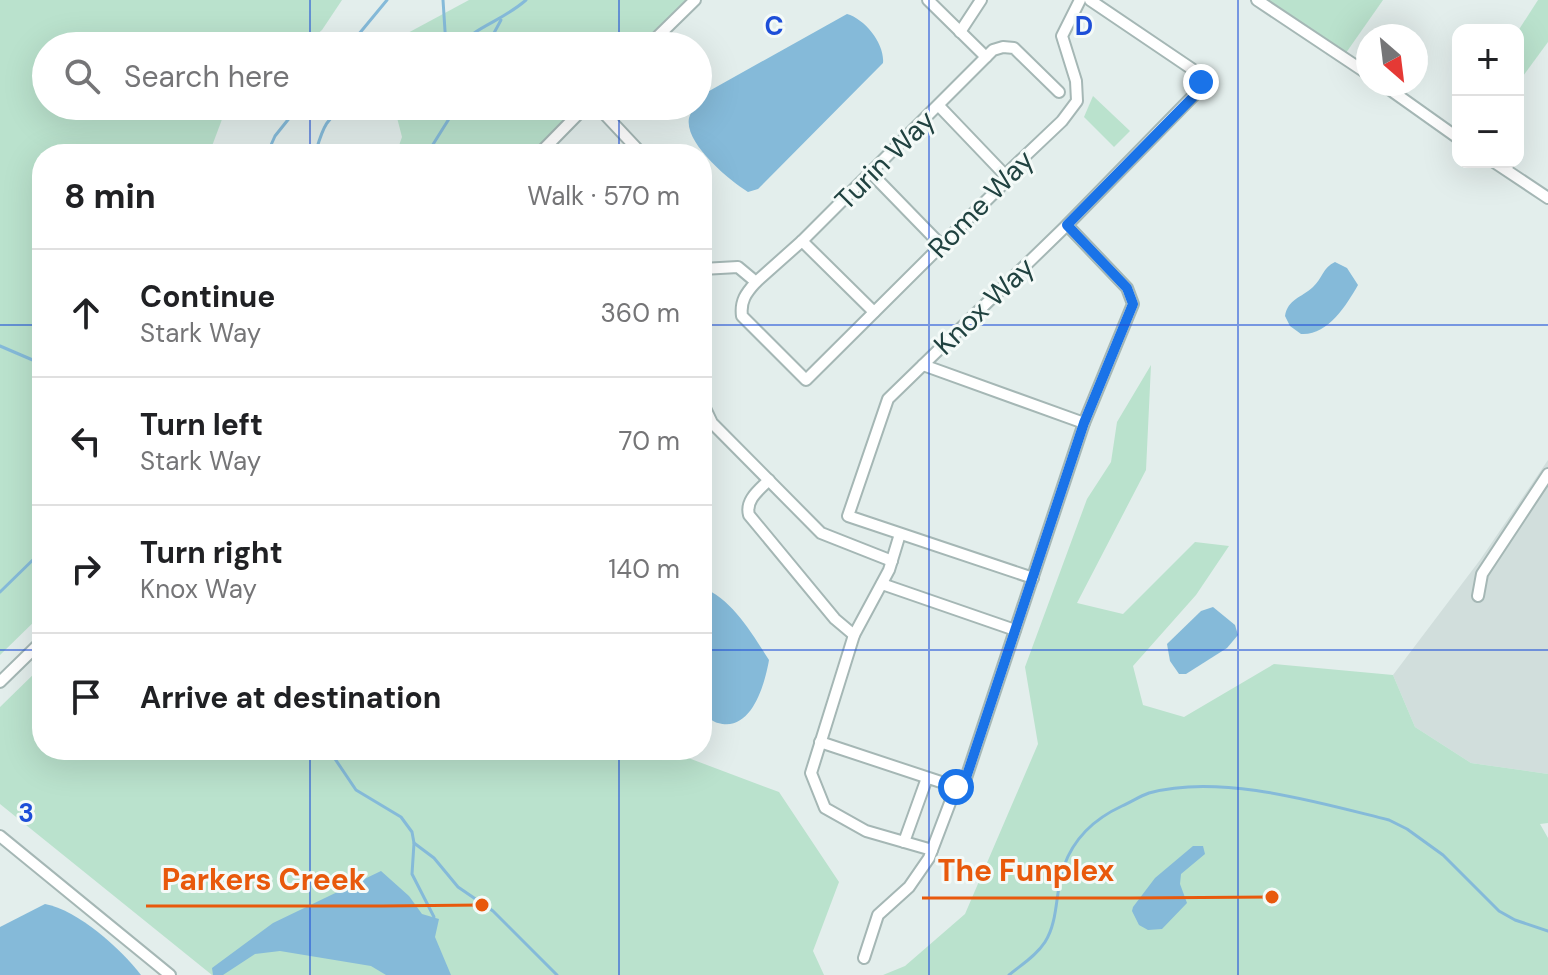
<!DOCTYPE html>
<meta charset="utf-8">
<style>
:root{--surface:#fff;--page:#f2f2f2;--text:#202124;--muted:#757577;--line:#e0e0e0}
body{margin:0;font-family:"DM Sans",sans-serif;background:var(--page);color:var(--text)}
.controls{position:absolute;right:24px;top:24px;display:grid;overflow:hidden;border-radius:16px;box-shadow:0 8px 32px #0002}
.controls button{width:72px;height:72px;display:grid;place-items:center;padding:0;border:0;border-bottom:2px solid var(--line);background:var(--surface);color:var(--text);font:40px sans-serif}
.compass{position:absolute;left:1356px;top:24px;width:72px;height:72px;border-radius:50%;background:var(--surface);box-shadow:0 8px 32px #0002;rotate:152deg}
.stop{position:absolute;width:24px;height:24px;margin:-18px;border:6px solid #1a73e8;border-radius:50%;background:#fff}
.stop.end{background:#1a73e8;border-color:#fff;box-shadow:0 2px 8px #0008}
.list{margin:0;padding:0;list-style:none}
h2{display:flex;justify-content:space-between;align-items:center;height:104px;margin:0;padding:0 32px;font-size:34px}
h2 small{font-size:26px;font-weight:400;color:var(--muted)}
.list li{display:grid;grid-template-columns:52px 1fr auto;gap:24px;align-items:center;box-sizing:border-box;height:128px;padding:0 32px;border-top:2px solid var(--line)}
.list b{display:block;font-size:30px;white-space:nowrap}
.list p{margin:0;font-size:26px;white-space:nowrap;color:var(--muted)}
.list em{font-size:26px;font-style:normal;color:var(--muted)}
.icon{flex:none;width:44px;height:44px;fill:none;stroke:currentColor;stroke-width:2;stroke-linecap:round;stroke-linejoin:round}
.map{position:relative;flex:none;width:1548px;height:975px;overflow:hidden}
.search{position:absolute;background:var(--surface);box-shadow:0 8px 32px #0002;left:32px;top:32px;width:680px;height:88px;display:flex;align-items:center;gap:20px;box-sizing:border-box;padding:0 28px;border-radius:44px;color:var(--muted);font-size:30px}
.panel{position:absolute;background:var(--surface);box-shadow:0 8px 32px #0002;left:32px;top:144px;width:680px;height:616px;border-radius:32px}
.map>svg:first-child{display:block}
</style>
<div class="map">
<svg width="1548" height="975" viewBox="0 0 1548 975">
<rect width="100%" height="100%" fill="#e3eeec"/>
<!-- built -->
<polygon fill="#d1dedc" points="1548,460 1548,774 1471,763 1415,727 1393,675 1480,560"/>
<!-- green -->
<g fill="#bae2cd">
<polygon points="0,0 342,0 322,30 303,46 46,46 46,106 233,106 224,114 209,154 42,154 42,301 33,303 42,371 42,614 0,655"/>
<polygon points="469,0 693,0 647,46 391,46 391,42"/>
<polygon points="1255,0 1383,0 1341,60"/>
<polygon points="1538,0 1548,0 1548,42 1523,76 1518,72 1518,31"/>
<polygon points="1093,96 1130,131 1114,147 1084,117"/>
<polygon points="394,106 586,106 544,149 551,154 396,154 402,137"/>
<polygon points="1151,365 1146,470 1077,603 1123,614 1195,542 1229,546 1196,595 1133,666 1143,705 1184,717 1274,664 1393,675 1415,727 1471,763 1548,774 1548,823 1540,824 1548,838 1548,975 883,975 905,966 965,914 1038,744 1025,667 1087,499 1111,462 1117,422"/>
<polygon points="42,666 42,750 667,750 779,792 839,882 813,951 824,975 212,975 0,804 0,707"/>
</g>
<!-- water -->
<g fill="#85bad9">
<path d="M847 14C865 19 885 44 883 63L758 189 748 192C729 180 684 143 689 118 690 114 693 110 694 106H698L702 95Z"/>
<path d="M1335 262 1347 268 1358 285C1346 306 1327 336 1301 334L1290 326 1285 316C1288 299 1301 298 1313 287 1322 279 1323 267 1335 262Z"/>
<path d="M702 588C731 597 753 635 769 660 765 683 752 733 718 723 713 722 707 716 702 713Z"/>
<polygon points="1213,607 1235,625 1238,635 1227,648 1186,674 1179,674 1170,661 1167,644 1201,611"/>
<polygon points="1193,846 1203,846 1205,854 1181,874 1180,884 1187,903 1162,929 1148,930 1139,925 1132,911 1133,907 1155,878"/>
<polygon points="381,871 409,896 422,914 439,919 435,937 451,975 386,975 371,966 280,951 255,954 223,975 213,975 212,968 273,923"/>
<path d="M45 904C78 910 121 949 141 975H0V927Z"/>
</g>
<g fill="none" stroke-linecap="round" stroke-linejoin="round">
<!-- stream -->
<g stroke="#85bad9" stroke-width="3">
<polyline points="443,0 446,46"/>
<polyline points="349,46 387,0"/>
<path d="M458 46C479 25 502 21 526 0"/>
<polyline points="487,46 501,20"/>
<polyline points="267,154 275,136 299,106"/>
<path d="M315 154C322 131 325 116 349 106"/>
<polyline points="427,154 457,106"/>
<polyline points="0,346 42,364"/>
<polyline points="0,592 42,551"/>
<polyline points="329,750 356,790 401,817 412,832 414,843 434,858 458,887 493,911 557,975"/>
<polyline points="414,843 412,874 434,917"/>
<path d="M1009 975C1021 965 1036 956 1045 942 1059 920 1055 890 1064 866 1074 838 1096 818 1122 806 1131 802 1140 796 1149 793 1220 773 1320 803 1389 820L1407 829 1443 855 1499 911 1515 920 1548 931"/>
</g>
<!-- minor casing -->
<g stroke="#a5b7b5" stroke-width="14">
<g id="minor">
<polyline points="928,0 986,57"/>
<polyline points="1257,0 1368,74"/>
<polyline points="960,32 981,0"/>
<polyline points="648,46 695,0"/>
<polyline points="1382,84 1458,138"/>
<polyline points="597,106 642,154"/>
<polyline points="939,106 1005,175"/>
<polyline points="539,154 586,106"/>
<polyline points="1494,162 1548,198"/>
<polyline points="871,173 941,245"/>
<polyline points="802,241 874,312"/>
<polyline points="702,269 738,267 756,282 802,241 993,50 1003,47 1014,48 1059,92"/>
<path d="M756 282C746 293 740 301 742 316L806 380 1001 186 1005 175 1062 121 1077 101 1076 81 1062 36 1080 0"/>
<polyline points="923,365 1084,423"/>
<polyline points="702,402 712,423 821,533 892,561"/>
<path d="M769 480C759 490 745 500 749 515L835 619 854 635"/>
<polyline points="900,534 889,570 854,635 811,773 825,808 866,831 932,850"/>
<polyline points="1033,578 848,516 888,399 1067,225 1200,89 1201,82 1192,69 1090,0"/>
<polyline points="882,584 1015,630"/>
<polyline points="1478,596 1482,574 1548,474"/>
<polyline points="0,682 42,641"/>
<polyline points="820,742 956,787"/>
<polyline points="0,836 170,975"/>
<polyline points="904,842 927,778"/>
<polyline points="864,958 878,915 909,887 929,858 956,787 965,781 1084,423 1133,304 1127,288 1067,225"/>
</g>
</g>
<!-- minor -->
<use href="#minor" stroke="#fff" stroke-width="10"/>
</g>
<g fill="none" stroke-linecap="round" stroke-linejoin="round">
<!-- route -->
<polyline stroke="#1a73e8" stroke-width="10" points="956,787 965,781 1084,423 1133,304 1127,288 1067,225 1196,94 1201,82"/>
</g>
<!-- grid -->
<path fill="none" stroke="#1d4ed8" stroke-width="2" stroke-opacity="0.55" d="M310 0V46M619 0V46M929 0V975M1238 0V975M310 106V154M619 106V154M0 325H42M702 325H1548M0 650H42M702 650H1548M310 750V975M619 750V975"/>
<g text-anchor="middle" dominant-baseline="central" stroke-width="6" stroke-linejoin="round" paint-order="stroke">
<!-- street labels -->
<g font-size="28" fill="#204240" stroke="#f4faf8">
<text transform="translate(885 160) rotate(-45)">Turin Way</text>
<text transform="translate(981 204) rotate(-46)">Rome Way</text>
<text transform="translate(984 306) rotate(-44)">Knox Way</text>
</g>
</g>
<g font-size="26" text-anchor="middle" font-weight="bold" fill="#1d4ed8" stroke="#f4faf8" stroke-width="6" stroke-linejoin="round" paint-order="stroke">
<text x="774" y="35">C</text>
<text x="1084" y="35">D</text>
<text x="26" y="822">3</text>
</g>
<!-- callouts -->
<path fill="none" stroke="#e8590c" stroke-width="3" d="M1272 897L1131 898H922M482 905L382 906H146"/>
<g fill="#e8590c" stroke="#f4faf8" stroke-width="3">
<circle cx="1272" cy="897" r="8"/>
<circle cx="482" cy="905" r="8"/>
</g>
<g font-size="30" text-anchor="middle" font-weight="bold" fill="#e8590c" stroke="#f4faf8" stroke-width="6" stroke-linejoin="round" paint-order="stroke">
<text x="1026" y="881">The Funplex</text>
<text x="264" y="890">Parkers Creek</text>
</g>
</svg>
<div class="controls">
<button>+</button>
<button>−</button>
</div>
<svg class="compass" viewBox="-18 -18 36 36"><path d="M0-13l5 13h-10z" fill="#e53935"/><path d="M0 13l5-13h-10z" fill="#757577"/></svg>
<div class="stop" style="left:956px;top:787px"></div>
<div class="stop end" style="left:1201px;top:82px"></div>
<div class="search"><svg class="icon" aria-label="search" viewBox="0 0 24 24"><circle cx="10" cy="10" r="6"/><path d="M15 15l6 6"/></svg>Search here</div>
<section class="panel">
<h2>8 min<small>Walk · 570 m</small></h2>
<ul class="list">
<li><svg class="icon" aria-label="ahead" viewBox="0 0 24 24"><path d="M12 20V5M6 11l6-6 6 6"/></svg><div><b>Continue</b><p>Stark Way</p></div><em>360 m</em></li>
<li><svg class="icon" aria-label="left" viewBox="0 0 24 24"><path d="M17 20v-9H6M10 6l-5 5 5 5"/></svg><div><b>Turn left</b><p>Stark Way</p></div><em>70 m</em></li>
<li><svg class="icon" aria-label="right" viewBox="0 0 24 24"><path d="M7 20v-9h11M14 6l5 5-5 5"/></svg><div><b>Turn right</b><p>Knox Way</p></div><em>140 m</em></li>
<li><svg class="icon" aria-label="arrive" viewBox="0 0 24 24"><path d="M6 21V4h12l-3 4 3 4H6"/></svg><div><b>Arrive at destination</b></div></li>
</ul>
</section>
</div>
